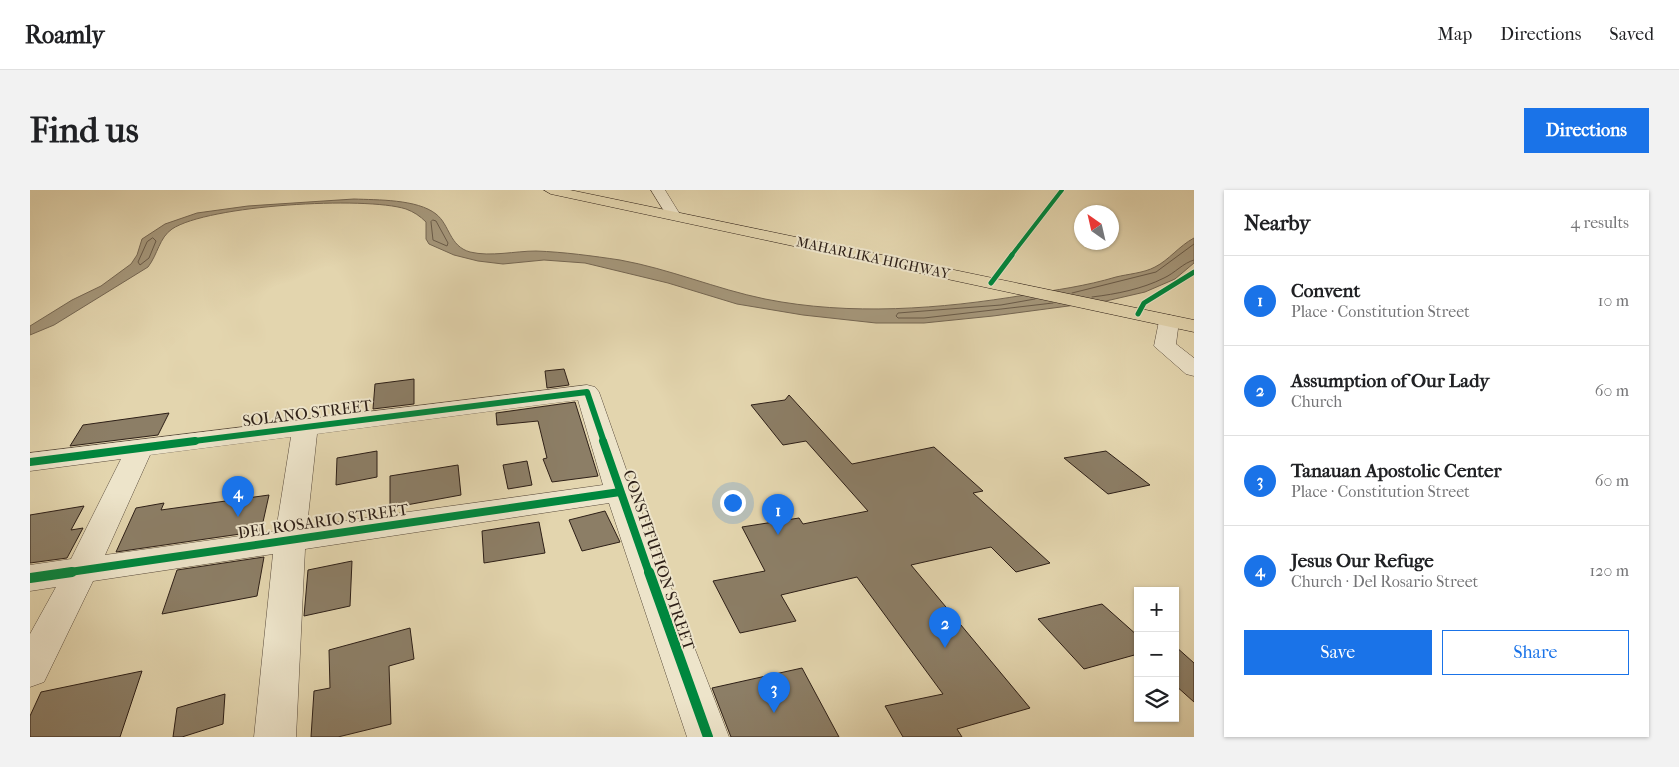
<!DOCTYPE html>
<meta charset="utf-8">
<style>
:root{--surface:#fff;--page:#f2f2f2;--text:#202124;--muted:#757577;--line:#e0e0e0;--accent:#1a73e8}
body{margin:0;font-family:"IM FELL French Canon",serif;background:var(--page);color:var(--text)}
.controls{position:absolute;right:15px;bottom:15px;display:grid;overflow:hidden;border-radius:0px;box-shadow:0 1px 4px #0004}
.controls button{width:45px;height:45px;display:grid;place-items:center;padding:0;border:0;border-bottom:1px solid var(--line);background:var(--surface);color:var(--text);font:25px sans-serif}
.compass{position:absolute;left:1044px;top:15px;width:45px;height:45px;border-radius:50%;background:var(--surface);box-shadow:0 1px 4px #0004;rotate:326deg}
.you{position:absolute;left:702px;top:312px;width:18px;height:18px;margin:-12px;border:4px solid #fff;border-radius:50%;background:#1a73e8;box-shadow:0 0 0 8px #1a73e833}
.badge{display:grid;place-items:center;width:32px;height:32px;border-radius:50%;background:var(--accent);color:#fff;font-size:16px;font-weight:700}
.pin{position:absolute;translate:-50% -41px;filter:drop-shadow(0 1px 2px #0008)}
.pin::after{content:'';position:absolute;top:26px;width:18px;height:15px;background:inherit;clip-path:polygon(0 0,100% 0,50% 100%)}
.list{margin:0;padding:0;list-style:none}
h2{display:flex;justify-content:space-between;align-items:center;height:65px;margin:0;padding:0 20px;font-size:21px}
h2 small{font-size:16px;font-weight:400;color:var(--muted)}
.list li{display:grid;grid-template-columns:32px 1fr auto;gap:15px;align-items:center;box-sizing:border-box;height:90px;padding:0 20px;border-top:1px solid var(--line)}
.list b{display:block;font-size:19px;white-space:nowrap}
.list p{margin:0;font-size:16px;white-space:nowrap;color:var(--muted)}
.list em{font-size:16px;font-style:normal;color:var(--muted)}
.actions{display:flex;gap:10px;padding:15px 20px}
.actions a{flex:1;padding:11px 0;border:1px solid var(--accent);border-radius:0px;text-align:center;font-size:18px;color:var(--accent)}
.actions .main{background:var(--accent);color:#fff}
.icon{flex:none;width:28px;height:28px;fill:none;stroke:currentColor;stroke-width:2;stroke-linecap:round;stroke-linejoin:round}
.map{position:relative;flex:none;width:1164px;height:547px;overflow:hidden;border-radius:0px}
header{display:flex;align-items:center;gap:30px;box-sizing:border-box;height:70px;padding:0 25px;background:var(--surface);border-bottom:1px solid var(--line)}
header strong{font-size:24px}
nav{display:flex;gap:28px;margin-inline-start:auto;font-size:18px}
.intro{display:flex;align-items:center;justify-content:space-between;box-sizing:border-box;height:120px;padding:0 30px}
h1{margin:0;font-size:35px}
.button{padding:12px 22px;border-radius:0px;background:var(--accent);color:#fff;font-size:18px;font-weight:700}
main{display:flex;gap:30px;padding:0 30px}
aside{flex:1;background:var(--surface);border-radius:0px;box-shadow:0 1px 4px #0004}
.map>svg:first-child{display:block}
</style>
<header>
<strong>Roamly</strong>
<nav><a>Map</a><a>Directions</a><a>Saved</a></nav>
</header>
<div class="intro"><h1>Find us</h1><a class="button">Directions</a></div>
<main>
<div class="map">
<svg width="1164" height="547" viewBox="0 0 1164 547">
<rect width="100%" height="100%" fill="#e3d5ae"/>
<filter id="stains"><feTurbulence type="fractalNoise" baseFrequency=".004" numOctaves="4"/><feColorMatrix values="0 0 0 0 .2 0 0 0 0 .09 0 0 0 0 .02 0 0 0 .5 -.17"/></filter>
<radialGradient id="worn" r=".72"><stop offset=".6" stop-color="#630" stop-opacity="0"/><stop offset="1" stop-color="#630" stop-opacity=".3"/></radialGradient>
<!-- water -->
<path fill="#a5977b" stroke="#756753" d="M324 9C347 10 387 9 406 24 420 35 419 56 440 62 461 67 485 61 506 61 534 62 563 66 590 70 640 79 686 99 735 109 820 126 911 119 995 105 1026 100 1056 96 1086 87 1098 84 1114 83 1125 77 1139 70 1149 56 1164 48V73L1145 89 1115 102 1076 111 963 126 894 133H846L773 125 707 114 638 93 555 73 514 70 473 74 448 71 424 65 399 54 396 49V32C390 26 384 22 376 19 335 6 178 15 142 39 129 48 128 64 118 77L24 135 0 145V136L42 110 71 96 101 74 107 65 112 49 135 34 167 23 218 16Z"/>
<g fill="none" stroke-linecap="round" stroke-linejoin="round">
<!-- shore -->
<g stroke="#695b49" stroke-width="1">
<polygon points="403,30 406,31 418,53 417,56 403,50 401,32"/>
<polygon points="123,48 126,51 119,68 110,75 108,72 117,52"/>
<polyline points="1042,103 1126,82 1164,54"/>
<path d="M1062 107C1087 104 1112 99 1134 88 1145 83 1153 73 1164 70"/>
<polyline points="1005,109 971,115 868,123 866,126 868,128 894,128 1023,113"/>
</g>
</g>
<!-- building -->
<g fill="#8c7e66" stroke="#2d1f17">
<polygon points="534,179 539,195 517,198 515,181"/>
<polygon points="384,189 384,214 343,219 345,194"/>
<polygon points="759,205 822,274 904,257 953,301 943,303 1020,373 986,382 961,357 881,375 1000,518 927,539 932,547 873,547 855,516 913,504 827,387 751,405 766,431 710,443 683,391 735,381 712,337 769,328 773,334 838,321 776,251 753,255 721,215 755,210"/>
<polygon points="545,212 568,286 522,292 513,269 517,268 508,231 467,235 466,223"/>
<polygon points="139,223 128,245 40,256 53,235"/>
<polygon points="347,261 347,287 306,295 307,268"/>
<polygon points="1076,261 1120,295 1078,304 1034,268"/>
<polygon points="497,271 502,295 478,299 473,275"/>
<polygon points="428,275 431,305 360,318 360,286"/>
<polygon points="239,305 231,341 86,362 106,318 134,313 131,320"/>
<polygon points="54,316 41,340 53,338 37,368 0,373 0,325"/>
<polygon points="575,321 590,352 552,361 539,330"/>
<polygon points="509,332 515,363 454,373 452,341"/>
<polygon points="234,367 227,406 132,424 147,380"/>
<polygon points="322,371 320,416 274,426 278,380"/>
<polygon points="1072,414 1108,446 1108,464 1054,479 1008,429"/>
<polygon points="380,438 384,469 359,476 361,534 308,547 281,547 284,501 300,498 299,460"/>
<polygon points="1145,456 1164,473 1164,512 1145,495"/>
<polygon points="772,478 809,547 701,547 682,498"/>
<polygon points="112,481 90,547 0,547 0,526 11,502"/>
<polygon points="195,504 193,534 152,547 143,547 147,518"/>
</g>
<g fill="none" stroke-linecap="round" stroke-linejoin="round">
<!-- minor casing -->
<g stroke="#5a4c3d" stroke-width="1">
<g id="minor">
<polygon points="621,0 635,0 651,26 649,29 639,29"/>
<polygon points="1139,125 1146,127 1149,131 1146,154 1164,168 1164,186 1156,184 1124,156 1129,131 1132,127"/>
<path d="M557 195 565 197 569 202 604 302 699 547H657L579 313 275 359 266 547H224L243 364 63 391 14 492 0 497V444L26 397 0 401V375L41 369 91 269 0 281V263ZM548 210 573 295 277 336 287 244ZM261 247 246 341 75 365 120 265Z"/>
</g>
</g>
<!-- highway casing -->
<g stroke="#2d1f17" stroke-width="1">
<polygon id="highway" points="514,0 540,0 1164,130 1164,142 521,4"/>
</g>
<!-- minor -->
<use href="#minor" fill="#ede4ca" fill-rule="evenodd"/>
<!-- highway -->
<use href="#highway" fill="#e3d5ae" fill-rule="evenodd"/>
<!-- cycleway-far4 casing -->
<g stroke="#ede4ca" stroke-width="5.5">
<polyline id="cycleway-far4" points="981,66 1032,0"/>
</g>
<!-- cycleway-far3 casing -->
<g stroke="#ede4ca" stroke-width="7">
<g id="cycleway-far3">
<polyline points="961,93 982,65"/>
<polyline points="1108,124 1114,113 1164,82"/>
</g>
</g>
<!-- cycleway-far2 casing -->
<g stroke="#ede4ca" stroke-width="9">
<polyline id="cycleway-far2" points="156,252 557,202 574,252"/>
</g>
<!-- cycleway-far1 casing -->
<g stroke="#ede4ca" stroke-width="11">
<g id="cycleway-far1">
<polyline points="573,251 619,383"/>
<polyline points="0,272 165,251"/>
<polyline points="33,383 590,302"/>
</g>
</g>
<!-- cycleway casing -->
<g stroke="#ede4ca" stroke-width="13">
<g id="cycleway">
<polyline points="619,382 678,547"/>
<polyline points="0,388 42,382"/>
</g>
</g>
<!-- cycleway-far4 -->
<use href="#cycleway-far4" stroke="#00873e" stroke-width="4"/>
<!-- cycleway-far3 -->
<use href="#cycleway-far3" stroke="#00873e" stroke-width="5"/>
<!-- cycleway-far2 -->
<use href="#cycleway-far2" stroke="#00873e" stroke-width="6"/>
<!-- cycleway-far1 -->
<use href="#cycleway-far1" stroke="#00873e" stroke-width="8"/>
<!-- cycleway -->
<use href="#cycleway" stroke="#00873e" stroke-width="10"/>
</g>
<g text-anchor="middle" dominant-baseline="central" stroke-width="4" stroke-linejoin="round" paint-order="stroke">
<!-- far-street labels -->
<g font-size="14" fill="#2d1f17" stroke="#ede4ca">
<text transform="translate(843 68) rotate(12)">MAHARLIKA HIGHWAY</text>
</g>
<!-- street labels -->
<g font-size="16" fill="#2d1f17" stroke="#ede4ca">
<text transform="translate(277 223) rotate(-7)">SOLANO STREET</text>
<text transform="translate(293 331) rotate(-8)">DEL ROSARIO STREET</text>
<text transform="translate(629 370) rotate(71)">CONSTITUTION STREET</text>
</g>
</g>
<rect width="100%" height="100%" filter="url(#stains)"/>
<rect width="100%" height="100%" fill="url(#worn)"/>
</svg>
<div class="controls">
<button>+</button>
<button>−</button>
<button><svg class="icon" aria-label="layers" viewBox="0 0 24 24"><path d="M12 4l9 5-9 5-9-5zM3 14l9 5 9-5"/></svg></button>
</div>
<svg class="compass" viewBox="-18 -18 36 36"><path d="M0-13l5 13h-10z" fill="#e53935"/><path d="M0 13l5-13h-10z" fill="#757577"/></svg>
<div class="you"></div>
<div class="pin badge" style="left:748px;top:345px">1</div>
<div class="pin badge" style="left:915px;top:458px">2</div>
<div class="pin badge" style="left:744px;top:523px">3</div>
<div class="pin badge" style="left:208px;top:327px">4</div>
</div>
<aside>
<h2>Nearby<small>4 results</small></h2>
<ul class="list">
<li><span class="badge">1</span><div><b>Convent</b><p>Place · Constitution Street</p></div><em>10 m</em></li>
<li><span class="badge">2</span><div><b>Assumption of Our Lady</b><p>Church</p></div><em>60 m</em></li>
<li><span class="badge">3</span><div><b>Tanauan Apostolic Center</b><p>Place · Constitution Street</p></div><em>60 m</em></li>
<li><span class="badge">4</span><div><b>Jesus Our Refuge</b><p>Church · Del Rosario Street</p></div><em>120 m</em></li>
</ul>
<div class="actions"><a class="main">Save</a><a>Share</a></div>
</aside>
</main>
